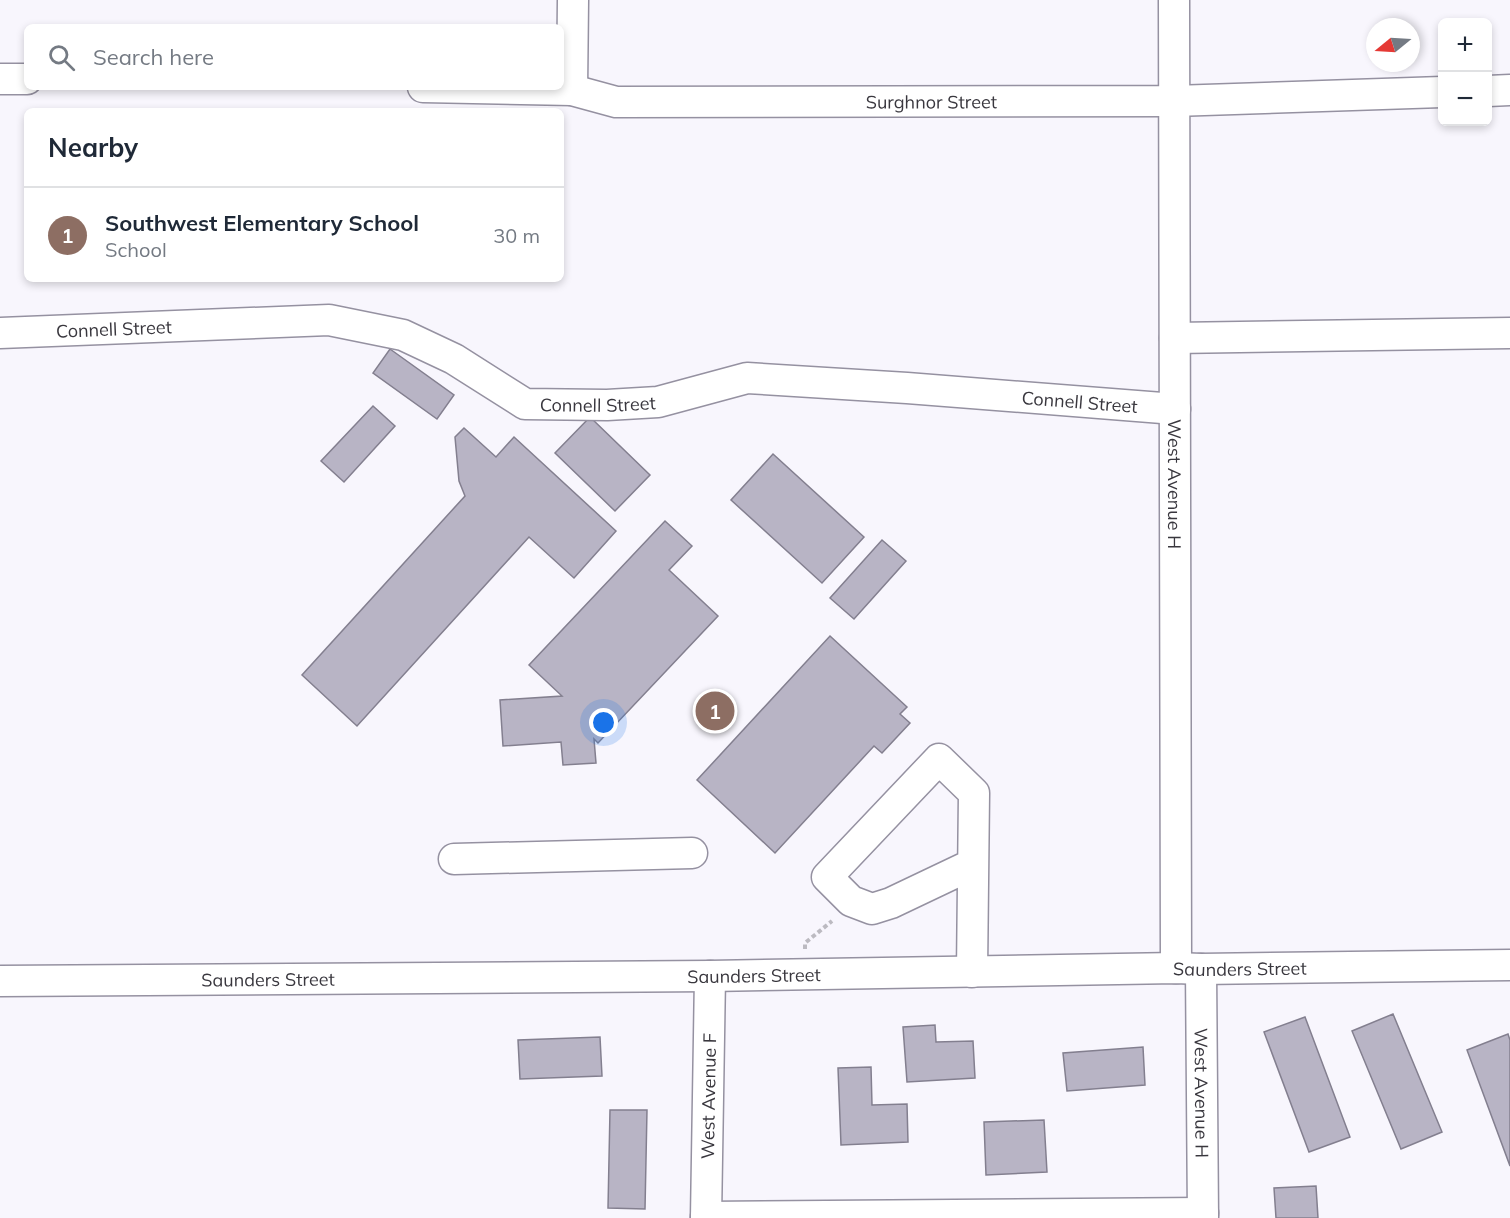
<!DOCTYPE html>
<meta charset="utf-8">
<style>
:root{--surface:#fff;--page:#f6f6f7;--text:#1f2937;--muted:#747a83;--line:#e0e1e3;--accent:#111827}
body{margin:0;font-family:Mulish,sans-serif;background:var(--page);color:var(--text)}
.controls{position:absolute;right:18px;top:18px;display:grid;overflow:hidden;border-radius:9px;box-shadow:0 3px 9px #0003}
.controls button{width:54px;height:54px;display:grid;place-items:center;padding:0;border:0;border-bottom:2px solid var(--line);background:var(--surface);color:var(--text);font:30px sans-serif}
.compass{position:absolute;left:1366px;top:18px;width:54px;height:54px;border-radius:50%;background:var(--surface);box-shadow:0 3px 9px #0003;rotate:252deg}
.you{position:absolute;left:604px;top:723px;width:21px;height:21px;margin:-15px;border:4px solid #fff;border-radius:50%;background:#1a73e8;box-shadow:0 0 0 9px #1a73e833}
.badge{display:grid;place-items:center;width:39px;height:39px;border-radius:50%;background:var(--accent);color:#fff;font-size:20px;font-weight:700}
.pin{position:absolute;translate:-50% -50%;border:3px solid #fff;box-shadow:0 2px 6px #0006}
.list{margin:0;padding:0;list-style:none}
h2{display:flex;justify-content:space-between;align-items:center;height:78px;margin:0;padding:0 24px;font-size:26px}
h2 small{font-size:20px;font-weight:400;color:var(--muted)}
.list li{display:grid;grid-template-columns:39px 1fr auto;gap:18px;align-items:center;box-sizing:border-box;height:96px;padding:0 24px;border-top:2px solid var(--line)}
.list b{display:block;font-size:22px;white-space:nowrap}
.list p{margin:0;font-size:20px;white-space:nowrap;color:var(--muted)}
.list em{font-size:20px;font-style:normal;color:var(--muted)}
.icon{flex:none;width:33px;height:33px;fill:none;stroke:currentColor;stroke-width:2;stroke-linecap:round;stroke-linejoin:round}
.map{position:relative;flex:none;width:1510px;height:1218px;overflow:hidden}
.search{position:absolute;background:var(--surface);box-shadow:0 3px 9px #0003;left:24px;top:24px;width:540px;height:66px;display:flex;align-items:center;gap:15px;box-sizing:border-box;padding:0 21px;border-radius:9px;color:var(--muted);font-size:22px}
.panel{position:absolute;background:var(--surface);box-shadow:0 3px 9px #0003;left:24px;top:108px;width:540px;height:174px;border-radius:9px}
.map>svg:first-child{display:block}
</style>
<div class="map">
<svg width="1510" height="1218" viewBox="0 0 1510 1218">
<rect width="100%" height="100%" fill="#f8f6fd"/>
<!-- building -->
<g fill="#b8b4c5" stroke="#837f8f" stroke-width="1.5">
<polygon points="390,349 454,395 437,419 373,373"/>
<polygon points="373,406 395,426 344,482 321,461"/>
<polygon points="590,417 650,475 615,511 555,453"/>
<polygon points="464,428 496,457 514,437 616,531 574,578 529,537 357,726 302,675 465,496 459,481 455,437"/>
<polygon points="773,454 864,537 822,583 731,500"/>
<polygon points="665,521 692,546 669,570 718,616 598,743 594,739 596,763 563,765 561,742 503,746 500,700 562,696 529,665"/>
<polygon points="882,540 906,561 854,619 830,598"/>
<polygon points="830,636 907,707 900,714 910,723 882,753 874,746 775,853 697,780"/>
<polygon points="1393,1014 1442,1132 1401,1149 1352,1031"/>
<polygon points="1305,1017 1350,1137 1309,1152 1264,1032"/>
<polygon points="935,1025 936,1042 973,1041 975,1078 907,1082 903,1027"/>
<polygon points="1508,1034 1510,1040 1510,1166 1467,1050"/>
<polygon points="600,1037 602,1076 520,1079 518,1040"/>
<polygon points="1143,1047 1145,1085 1067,1091 1063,1053"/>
<polygon points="871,1067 872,1105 907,1104 908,1142 841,1145 838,1068"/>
<polygon points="610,1110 647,1110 645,1209 608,1208"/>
<polygon points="1044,1120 1047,1172 986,1175 984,1122"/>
<polygon points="1316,1186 1318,1218 1276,1218 1274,1188"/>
</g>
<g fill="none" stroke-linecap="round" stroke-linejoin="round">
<!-- minor casing -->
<g stroke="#9591a1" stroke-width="33">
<g id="minor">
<path id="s1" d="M1174 0 1176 968"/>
<polyline points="0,79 27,79"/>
<path id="s2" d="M423 87 572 90 616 102 1174 101 1442 92"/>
<polyline points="572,90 573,0"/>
<polyline points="1488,91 1510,90"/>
<path id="s3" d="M0 333 329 320 403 335 454 359 525 404 607 405 658 402 747 378 907 388 1175 409"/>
<polyline points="1175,338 1510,333"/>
<polyline points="454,859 692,853"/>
<path id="s4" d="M1201 969 1203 1218"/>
<polyline points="972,972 974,793 939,759 827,877 851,901 872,909 891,903 973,864"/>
<path id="s5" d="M0 981 710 976 1176 968 1201 969 1510 965"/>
<polyline points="706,1217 1203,1213"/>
<path id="s6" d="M706 1218 710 976"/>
</g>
</g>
<!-- path -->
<polyline stroke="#bcbac1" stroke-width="4" stroke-dasharray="4.5 3" stroke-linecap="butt" points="805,949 805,943 832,921"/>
<!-- minor -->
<use href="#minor" stroke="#fff" stroke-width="30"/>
</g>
<g text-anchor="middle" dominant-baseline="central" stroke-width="5" stroke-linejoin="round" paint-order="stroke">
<!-- street labels -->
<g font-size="18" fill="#39373e" stroke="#fff">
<text stroke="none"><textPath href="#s2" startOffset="510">Surghnor Street</textPath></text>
<text stroke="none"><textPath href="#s3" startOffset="114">Connell Street</textPath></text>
<text stroke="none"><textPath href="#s3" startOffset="618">Connell Street</textPath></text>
<text stroke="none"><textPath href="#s3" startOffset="1104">Connell Street</textPath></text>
<text stroke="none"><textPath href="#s1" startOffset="484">West Avenue H</textPath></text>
<text stroke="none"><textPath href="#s5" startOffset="1240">Saunders Street</textPath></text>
<text stroke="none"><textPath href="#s5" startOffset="754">Saunders Street</textPath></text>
<text stroke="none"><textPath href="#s5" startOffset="268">Saunders Street</textPath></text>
<text stroke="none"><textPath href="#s4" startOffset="124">West Avenue H</textPath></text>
<text stroke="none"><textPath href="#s6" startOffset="122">West Avenue F</textPath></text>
</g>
</g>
</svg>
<div class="controls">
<button>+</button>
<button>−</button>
</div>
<svg class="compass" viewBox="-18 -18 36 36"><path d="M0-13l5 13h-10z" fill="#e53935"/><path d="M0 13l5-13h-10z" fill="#747a83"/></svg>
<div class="you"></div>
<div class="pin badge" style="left:715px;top:711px;background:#8d6e63">1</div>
<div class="search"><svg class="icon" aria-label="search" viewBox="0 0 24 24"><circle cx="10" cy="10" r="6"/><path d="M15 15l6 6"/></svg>Search here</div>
<section class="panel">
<h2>Nearby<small></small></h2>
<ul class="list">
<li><span class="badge" style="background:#8d6e63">1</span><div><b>Southwest Elementary School</b><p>School</p></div><em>30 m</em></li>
</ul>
</section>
</div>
